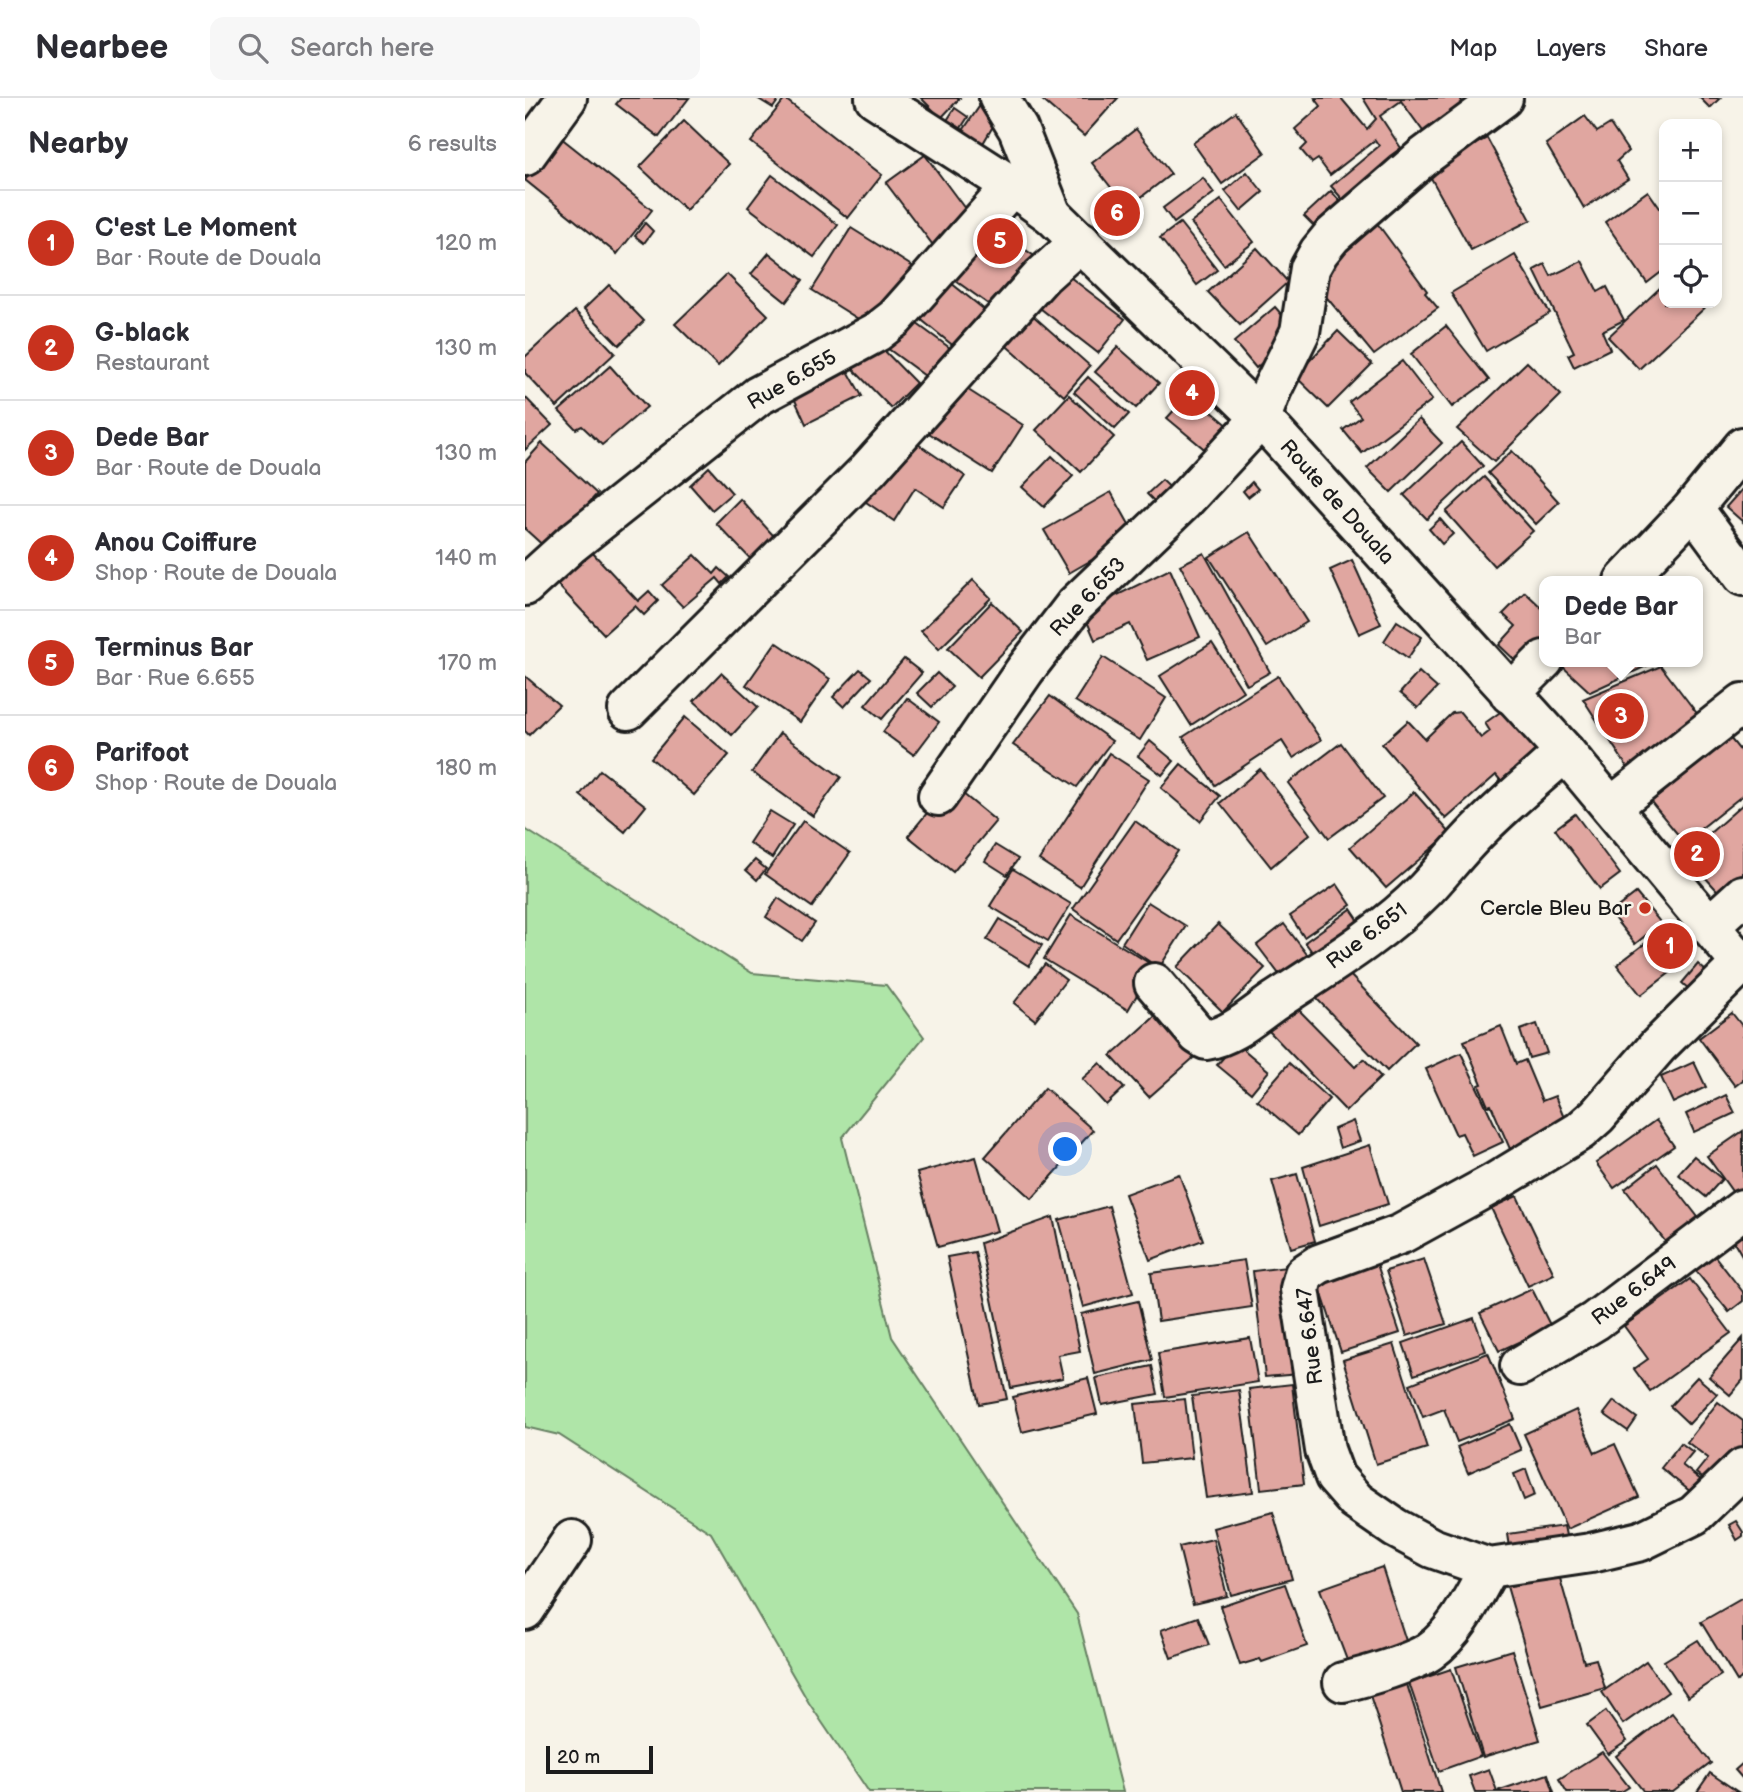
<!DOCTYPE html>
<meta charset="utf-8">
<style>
:root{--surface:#fff;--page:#f7f7f7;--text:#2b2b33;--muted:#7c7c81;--line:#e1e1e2;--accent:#c8321e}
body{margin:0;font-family:"Balsamiq Sans",sans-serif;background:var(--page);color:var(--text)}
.controls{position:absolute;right:21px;top:21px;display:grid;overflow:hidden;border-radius:14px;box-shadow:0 4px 10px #0003}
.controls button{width:63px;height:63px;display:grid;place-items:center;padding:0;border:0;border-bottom:2px solid var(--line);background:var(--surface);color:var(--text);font:35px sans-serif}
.scale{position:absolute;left:21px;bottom:18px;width:107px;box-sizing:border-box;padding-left:7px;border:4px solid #1c1c1c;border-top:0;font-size:19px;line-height:24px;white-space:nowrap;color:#1c1c1c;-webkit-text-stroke:5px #f7f3e8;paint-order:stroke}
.you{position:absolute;left:541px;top:1052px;width:24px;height:24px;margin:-18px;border:5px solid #fff;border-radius:50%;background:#1a73e8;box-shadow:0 0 0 10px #1a73e833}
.badge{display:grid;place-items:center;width:46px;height:46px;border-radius:50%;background:var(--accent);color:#fff;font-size:23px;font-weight:700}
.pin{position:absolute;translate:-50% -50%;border:4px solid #fff;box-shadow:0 2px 7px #0006}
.popup{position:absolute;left:1014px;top:478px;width:164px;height:91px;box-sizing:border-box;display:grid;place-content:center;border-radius:14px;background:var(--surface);filter:drop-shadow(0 2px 5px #0005);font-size:23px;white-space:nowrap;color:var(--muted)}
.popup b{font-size:26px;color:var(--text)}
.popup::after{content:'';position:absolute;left:50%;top:100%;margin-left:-14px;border:14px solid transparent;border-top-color:var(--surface)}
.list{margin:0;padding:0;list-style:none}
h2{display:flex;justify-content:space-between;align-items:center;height:91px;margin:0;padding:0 28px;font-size:30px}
h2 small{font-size:23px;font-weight:400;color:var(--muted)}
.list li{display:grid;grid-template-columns:46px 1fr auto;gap:21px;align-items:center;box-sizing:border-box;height:105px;padding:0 28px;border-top:2px solid var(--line)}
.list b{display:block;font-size:26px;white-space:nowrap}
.list p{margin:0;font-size:23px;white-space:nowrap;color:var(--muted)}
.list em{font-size:23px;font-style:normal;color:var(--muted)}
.icon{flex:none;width:38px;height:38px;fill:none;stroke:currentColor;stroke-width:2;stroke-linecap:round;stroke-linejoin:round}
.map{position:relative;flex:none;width:1218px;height:1694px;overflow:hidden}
header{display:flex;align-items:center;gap:42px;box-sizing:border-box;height:98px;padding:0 35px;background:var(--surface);border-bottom:2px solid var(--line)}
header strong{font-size:33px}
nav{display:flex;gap:38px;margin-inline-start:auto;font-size:24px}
.search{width:490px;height:63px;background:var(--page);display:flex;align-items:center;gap:18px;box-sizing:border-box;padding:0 24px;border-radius:14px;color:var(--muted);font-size:26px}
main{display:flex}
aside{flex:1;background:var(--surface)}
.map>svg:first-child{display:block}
</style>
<header>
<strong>Nearbee</strong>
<div class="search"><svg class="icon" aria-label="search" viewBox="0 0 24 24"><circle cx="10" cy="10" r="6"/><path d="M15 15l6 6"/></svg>Search here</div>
<nav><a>Map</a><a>Layers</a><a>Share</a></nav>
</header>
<main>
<aside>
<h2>Nearby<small>6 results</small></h2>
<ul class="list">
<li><span class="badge">1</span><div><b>C'est Le Moment</b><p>Bar · Route de Douala</p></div><em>120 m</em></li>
<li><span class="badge">2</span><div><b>G-black</b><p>Restaurant</p></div><em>130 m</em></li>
<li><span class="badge">3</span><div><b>Dede Bar</b><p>Bar · Route de Douala</p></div><em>130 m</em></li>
<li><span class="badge">4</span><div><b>Anou Coiffure</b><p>Shop · Route de Douala</p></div><em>140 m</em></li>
<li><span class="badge">5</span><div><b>Terminus Bar</b><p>Bar · Rue 6.655</p></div><em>170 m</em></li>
<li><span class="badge">6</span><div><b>Parifoot</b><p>Shop · Route de Douala</p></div><em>180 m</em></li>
</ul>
</aside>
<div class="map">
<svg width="1218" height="1694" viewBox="0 0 1218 1694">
<rect width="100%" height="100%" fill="#f7f3e8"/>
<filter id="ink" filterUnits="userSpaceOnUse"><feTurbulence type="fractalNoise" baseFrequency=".0143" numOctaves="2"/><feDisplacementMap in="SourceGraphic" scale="14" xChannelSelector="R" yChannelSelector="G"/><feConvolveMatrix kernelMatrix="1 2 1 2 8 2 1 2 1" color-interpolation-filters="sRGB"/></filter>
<g filter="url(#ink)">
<!-- green -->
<polygon fill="#afe5a8" stroke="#668062" stroke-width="2" points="0,731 227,875 361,887 399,939 317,1040 367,1239 552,1516 598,1694 344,1694 284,1605 186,1435 34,1337 0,1329"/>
<!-- building -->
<g fill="#e0a6a0" stroke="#1c1c1c" stroke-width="2">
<polygon points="96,0 164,0 134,39 91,6"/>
<polygon points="232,0 255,0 248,10"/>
<polygon points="396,0 435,0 416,20"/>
<polygon points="515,0 593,0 559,38"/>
<polygon points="790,0 816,0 842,31 851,21 838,0 938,0 936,2 942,12 903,40 876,3 855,18 876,50 865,58 868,62 819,103 806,88 854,48 850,42 805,77 793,61 787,65 776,52 782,46 770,31 796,8"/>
<polygon points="1175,0 1195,0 1185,10"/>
<polygon points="260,1 357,77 323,120 226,44"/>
<polygon points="456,6 474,18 457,47 437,34"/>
<polygon points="430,10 443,19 434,33 421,24"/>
<polygon points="711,14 740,55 697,86 668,45"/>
<polygon points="1060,18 1072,34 1085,26 1103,53 1092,63 1103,81 1059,110 1021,46"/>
<polygon points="159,23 204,66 161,112 115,69"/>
<polygon points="611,31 646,76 602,110 567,65"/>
<polygon points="35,39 127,112 92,156 0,82"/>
<polygon points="962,40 1006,122 946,152 901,71"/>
<polygon points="400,57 452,127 414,155 361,85"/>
<polygon points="722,74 738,94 716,113 700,93"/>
<polygon points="247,77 313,127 289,159 223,109"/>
<polygon points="678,80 689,95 649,125 638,110"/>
<polygon points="806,93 821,110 795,134 779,118"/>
<polygon points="1123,93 1139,116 1139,172 1122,185 1080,124"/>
<polygon points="696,102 729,144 699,167 666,125"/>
<polygon points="120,125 128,133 119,145 110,138"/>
<polygon points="463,125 512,160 473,213 424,178"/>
<polygon points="655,125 692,172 672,187 635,140"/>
<polygon points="852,125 902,193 900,195 913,210 849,257 789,184 792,170"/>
<polygon points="326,130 390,170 351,232 287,192"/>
<polygon points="732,150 763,184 715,227 683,194"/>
<polygon points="244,155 278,182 261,204 226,176"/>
<polygon points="990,157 1025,215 961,253 926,195"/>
<polygon points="1057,163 1073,194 1082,189 1099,222 1077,233 1085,251 1049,269 1043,257 1049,254 1009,172 1020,166 1026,178"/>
<polygon points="537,173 600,221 573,255 511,207"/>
<polygon points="202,176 243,217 193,268 150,226"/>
<polygon points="416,177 461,213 431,250 387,214"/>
<polygon points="1139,186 1139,205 1185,205 1114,271 1083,239"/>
<polygon points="84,187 119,223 94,247 59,211"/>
<polygon points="750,209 772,234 731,270 709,244"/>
<polygon points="50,213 90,255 32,309 0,275 0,259"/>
<polygon points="504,214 565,268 539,298 477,244"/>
<polygon points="384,220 429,253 407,283 362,250"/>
<polygon points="921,228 964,282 927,309 886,256"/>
<polygon points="813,233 847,266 803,310 770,278"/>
<polygon points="350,243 391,285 366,310 324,267"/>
<polygon points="593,249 634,285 611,310 570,274"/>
<polygon points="877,263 907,302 837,355 818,332 836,319 824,304"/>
<polygon points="1002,264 1036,297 969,364 932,331"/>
<polygon points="85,268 122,309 77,347 57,328 51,331 34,313"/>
<polygon points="323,273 337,298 281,326 269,300"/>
<polygon points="563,279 604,316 590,331 549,294"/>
<polygon points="426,281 498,327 467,375 396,330"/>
<polygon points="665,295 705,329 683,354 642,320"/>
<polygon points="544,297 589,339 556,374 511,332"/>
<polygon points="0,299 27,327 0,352"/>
<polygon points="894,321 917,345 866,394 842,370"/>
<polygon points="381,338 440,378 419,409 390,390 369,423 338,402"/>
<polygon points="936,344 958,368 902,421 879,397"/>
<polygon points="17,345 72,396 22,451 0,431 0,364"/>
<polygon points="987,353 1034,404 1011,426 963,375"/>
<polygon points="527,358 548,378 519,409 497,389"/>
<polygon points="184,369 207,395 187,412 165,387"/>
<polygon points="959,379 1008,433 969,468 921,414"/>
<polygon points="637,382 654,398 639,413 622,396"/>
<polygon points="727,384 733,391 723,399 718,393"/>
<polygon points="1218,390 1218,424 1201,409"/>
<polygon points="586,394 610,437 544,475 519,432"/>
<polygon points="215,401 258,448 236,472 191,425"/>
<polygon points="915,421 928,436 917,446 904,431"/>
<polygon points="724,434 782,524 742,549 684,459"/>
<polygon points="65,452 113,503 124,493 133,503 119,517 110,508 79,536 29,483"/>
<polygon points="679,455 745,574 722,587 655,467"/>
<polygon points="170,457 189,476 194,470 204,479 197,486 192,480 158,509 137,487"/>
<polygon points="827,462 856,526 834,536 805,472"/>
<polygon points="645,471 675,539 622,562 605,526 570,542 558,514"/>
<polygon points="448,482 466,500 414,551 396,533"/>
<polygon points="1000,494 1019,512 1019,544 996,568 974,547 991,528 978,516"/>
<polygon points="467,504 498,534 454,579 423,550"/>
<polygon points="872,523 897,539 883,560 859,543"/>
<polygon points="251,544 305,581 275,624 221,587"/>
<polygon points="687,545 718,593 666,627 635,578"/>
<polygon points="578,559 641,600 615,642 550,603"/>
<polygon points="379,561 397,575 357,621 340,607"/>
<polygon points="1042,564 1130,564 1065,594 1038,569"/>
<polygon points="1136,568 1180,626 1108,678 1058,601"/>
<polygon points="335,571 346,580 319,609 308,599"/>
<polygon points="894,574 912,590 893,610 875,595"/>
<polygon points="196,575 233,609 207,637 169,603"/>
<polygon points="412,575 427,589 407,609 392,595"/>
<polygon points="0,578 34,607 4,637 0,633"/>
<polygon points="753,578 796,642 768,660 757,643 690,687 658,639"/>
<polygon points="525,598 587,643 552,689 488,647"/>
<polygon points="382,600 414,624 389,657 358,634"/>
<polygon points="985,607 1018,648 976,683 971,677 921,721 857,646 883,623 900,641 927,615 935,614 956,640 965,633 960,625"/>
<polygon points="160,619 204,657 169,697 126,660"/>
<polygon points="255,635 316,679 288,718 227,674"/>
<polygon points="1205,640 1218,656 1218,697 1159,744 1126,704"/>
<polygon points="625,643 649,663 637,677 613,658"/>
<polygon points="816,645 858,700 804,740 763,685"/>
<polygon points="584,655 624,681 555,789 514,762"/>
<polygon points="656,666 695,698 675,723 636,690"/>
<polygon points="735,671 785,736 746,769 695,705"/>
<polygon points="75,672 121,708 100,734 55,697"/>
<polygon points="426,686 471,723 428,774 383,738"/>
<polygon points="889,694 925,735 861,790 825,749"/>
<polygon points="1218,706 1218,784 1199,800 1160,757"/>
<polygon points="245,713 268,727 247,760 224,745"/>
<polygon points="1050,716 1095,776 1075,791 1030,731"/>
<polygon points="278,723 325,755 287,809 240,776"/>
<polygon points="610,723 653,753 591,841 548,811"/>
<polygon points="470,747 493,761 482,777 460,763"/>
<polygon points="230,762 241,771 232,782 221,772"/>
<polygon points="488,771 546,806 523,843 465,808"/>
<polygon points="812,786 826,807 779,839 765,818"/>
<polygon points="1111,795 1136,825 1110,846 1085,815"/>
<polygon points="253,800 290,825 277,843 241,819"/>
<polygon points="623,804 661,828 634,870 597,845"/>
<polygon points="826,811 841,833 795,865 780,844"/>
<polygon points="546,817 629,868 603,912 519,861"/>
<polygon points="475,821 517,847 504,868 462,842"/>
<polygon points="693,826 740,870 698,914 652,869"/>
<polygon points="759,826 787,863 760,884 732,847"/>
<polygon points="1140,830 1164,860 1116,897 1092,867"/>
<polygon points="520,866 541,882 510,922 489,905"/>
<polygon points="1173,866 1190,881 1174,900 1157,885"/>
<polygon points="821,873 891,945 862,973 792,901"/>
<polygon points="770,908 830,969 839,961 856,979 821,1013 744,933"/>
<polygon points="635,914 673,956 624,999 586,958"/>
<polygon points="1207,915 1218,929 1218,982 1210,988 1174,940"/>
<polygon points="1012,926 1022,955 1004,960 995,932"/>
<polygon points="976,928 991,966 1000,962 1017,1003 1030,998 1042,1027 985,1051 966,1007 963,1008 954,987 957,986 939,943"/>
<polygon points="711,945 744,973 726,995 692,967"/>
<polygon points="936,955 978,1044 948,1058 937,1035 931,1037 901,971"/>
<polygon points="1169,964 1181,989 1148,1005 1136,979"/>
<polygon points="575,965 599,990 581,1007 557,981"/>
<polygon points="764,965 804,1001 773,1037 732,1002"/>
<polygon points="520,990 568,1032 507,1101 460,1059"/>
<polygon points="1201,997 1210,1015 1169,1034 1161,1016"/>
<polygon points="1131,1022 1149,1048 1089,1090 1071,1065"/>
<polygon points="828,1023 835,1043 815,1050 809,1031"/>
<polygon points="1218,1033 1218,1100 1214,1103 1182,1058"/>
<polygon points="845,1047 863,1106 794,1128 778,1069"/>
<polygon points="1169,1058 1197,1081 1181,1099 1153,1076"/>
<polygon points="451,1059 472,1133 413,1149 392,1075"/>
<polygon points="1132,1066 1176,1123 1143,1147 1100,1091"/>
<polygon points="654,1076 678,1142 625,1162 600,1096"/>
<polygon points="772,1076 790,1143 766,1150 747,1083"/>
<polygon points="992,1098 1029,1176 1003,1188 966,1110"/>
<polygon points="584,1108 608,1195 558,1209 534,1122"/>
<polygon points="528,1119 555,1253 533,1257 538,1280 486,1290 455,1145"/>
<polygon points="1218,1127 1218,1159 1204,1135"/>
<polygon points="450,1154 482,1301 454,1306 422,1159"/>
<polygon points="1189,1157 1218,1194 1218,1203 1204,1214 1170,1172"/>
<polygon points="899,1161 921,1226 882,1238 861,1173"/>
<polygon points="719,1162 727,1209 633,1223 626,1175"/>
<polygon points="852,1166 875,1235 816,1254 793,1184"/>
<polygon points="761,1169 774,1276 740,1279 728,1173"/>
<polygon points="1165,1181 1206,1235 1125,1293 1109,1271 1123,1261 1099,1228"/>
<polygon points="1007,1191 1026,1229 974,1253 955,1215"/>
<polygon points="613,1203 627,1262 570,1276 556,1216"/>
<polygon points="949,1220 961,1253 889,1277 878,1245"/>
<polygon points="725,1240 733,1284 640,1299 633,1255"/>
<polygon points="1218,1240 1218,1282 1205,1297 1184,1279"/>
<polygon points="869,1246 902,1350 851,1366 818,1262"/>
<polygon points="963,1255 990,1321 932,1344 919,1311 898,1319 885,1286"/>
<polygon points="627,1268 633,1296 577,1307 571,1280"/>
<polygon points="1172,1279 1192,1296 1164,1326 1145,1308"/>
<polygon points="563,1280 572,1316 497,1334 488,1299"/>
<polygon points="767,1286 779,1386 736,1391 724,1291"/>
<polygon points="714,1292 728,1394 681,1400 667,1298"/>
<polygon points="660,1301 667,1360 617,1365 610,1306"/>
<polygon points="1089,1303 1112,1320 1103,1333 1079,1316"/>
<polygon points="1193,1304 1218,1323 1218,1361 1194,1393 1171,1375 1183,1360 1162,1344"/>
<polygon points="1051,1312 1070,1355 1090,1346 1114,1399 1042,1431 999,1336"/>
<polygon points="985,1326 996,1352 943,1375 932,1349"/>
<polygon points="1156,1345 1168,1354 1157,1367 1191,1394 1181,1406 1136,1370"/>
<polygon points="1001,1371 1010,1397 999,1402 989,1376"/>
<polygon points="748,1414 767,1481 706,1497 688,1430"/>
<polygon points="1211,1423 1218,1434 1218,1438 1212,1442 1204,1427"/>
<polygon points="1039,1428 1043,1447 986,1456 983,1436"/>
<polygon points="688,1441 702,1498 668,1506 654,1449"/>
<polygon points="857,1469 883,1549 825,1570 795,1491"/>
<polygon points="1032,1470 1059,1564 1071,1561 1080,1590 1017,1608 981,1485"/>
<polygon points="760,1486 782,1548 737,1564 735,1561 715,1567 695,1508"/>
<polygon points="1218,1500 1218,1579 1212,1583 1176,1524"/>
<polygon points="673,1519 684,1547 646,1560 636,1532"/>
<polygon points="1173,1542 1196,1577 1163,1599 1139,1563"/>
<polygon points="987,1552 1015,1642 958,1659 931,1569"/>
<polygon points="1121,1563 1143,1594 1098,1626 1077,1594"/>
<polygon points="926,1571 956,1658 914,1673 884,1585"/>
<polygon points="879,1577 916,1694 876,1694 842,1588"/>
<polygon points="1081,1613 1102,1643 1083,1656 1062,1627"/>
<polygon points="1147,1615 1186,1665 1148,1694 1119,1694 1091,1658"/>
<polygon points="1077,1654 1104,1689 1096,1694 1042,1694 1034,1681"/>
<polygon points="1218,1665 1218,1681 1210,1672"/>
<polygon points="964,1671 972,1693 1023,1676 1029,1694 950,1694 944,1678"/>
<polygon points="1185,1675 1213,1694 1172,1694"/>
</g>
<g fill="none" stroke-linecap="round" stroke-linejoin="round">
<!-- street casing -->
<g stroke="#1c1c1c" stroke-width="44">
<g id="street">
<polyline points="474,0 493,31 527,117"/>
<polyline points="0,58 42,0"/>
<polyline points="1168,410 1218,478"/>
<polyline points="1099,483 1168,410 1218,349"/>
<polyline points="0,488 46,446 233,298 352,234 370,220 487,88"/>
<polyline points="985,596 1019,562"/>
<polyline points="103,612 343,372 517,178 556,143"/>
<polyline points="413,698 500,572 550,507 658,404 736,320 747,291 775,234 785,170 794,154 807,138 897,60 978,0"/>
<polyline points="1086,709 1218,605"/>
<polyline points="1185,827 1218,797"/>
<polyline points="1216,866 1133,948 1072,1018 1055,1033 969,1085 876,1136 794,1166 779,1176 775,1191 800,1352 810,1379 831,1403 870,1430 907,1450 964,1470 1066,1455 1116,1443 1169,1417 1218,1370"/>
<path d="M629 885 673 937 681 942C707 938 728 918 750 903 800 870 858 835 900 792 919 772 936 749 957 729 983 703 1012 679 1040 654"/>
<polyline points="995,1268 1070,1223 1218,1111"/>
<polyline points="0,1512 47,1442"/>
<path d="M818 1584C840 1579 888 1565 905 1553 932 1534 948 1499 964 1470"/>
</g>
</g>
<!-- highway casing -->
<g stroke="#1c1c1c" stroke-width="44">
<polyline id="highway" points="350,0 487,88 527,117 736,320 1040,654 1218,868"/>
</g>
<!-- street -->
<use href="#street" stroke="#f7f3e8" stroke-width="38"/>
<!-- highway -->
<use href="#highway" stroke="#f7f3e8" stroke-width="38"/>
</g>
</g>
<!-- markers -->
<circle fill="#c8321e" stroke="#f7f3e8" stroke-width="2.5" cx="1120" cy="810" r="7"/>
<g text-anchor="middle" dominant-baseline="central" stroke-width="5" stroke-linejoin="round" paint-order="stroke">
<!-- street labels -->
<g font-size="21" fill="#1c1c1c" stroke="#f7f3e8">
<text transform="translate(267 282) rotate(-30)">Rue 6.655</text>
<text transform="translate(812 404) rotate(48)">Route de Douala</text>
<text transform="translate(563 499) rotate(-47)">Rue 6.653</text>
<text transform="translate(842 838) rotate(-37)">Rue 6.651</text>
<text transform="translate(1109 1193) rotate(-37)">Rue 6.649</text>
<text transform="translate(785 1238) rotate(-97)">Rue 6.647</text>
</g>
<!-- poi labels -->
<g font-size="21" fill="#1c1c1c" stroke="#f7f3e8" text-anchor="end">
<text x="1106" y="810">Cercle Bleu Bar</text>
</g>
</g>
</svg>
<div class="controls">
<button>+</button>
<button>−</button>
<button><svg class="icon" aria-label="locate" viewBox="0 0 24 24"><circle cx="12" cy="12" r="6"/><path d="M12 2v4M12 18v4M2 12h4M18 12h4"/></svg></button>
</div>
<div class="scale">20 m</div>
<div class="you"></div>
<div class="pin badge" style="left:1145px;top:848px">1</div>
<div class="pin badge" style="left:1172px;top:756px">2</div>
<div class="pin badge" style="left:1096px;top:618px">3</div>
<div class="popup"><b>Dede Bar</b>Bar</div>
<div class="pin badge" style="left:667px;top:295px">4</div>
<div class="pin badge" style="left:475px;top:143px">5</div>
<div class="pin badge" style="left:592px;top:115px">6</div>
</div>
</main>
